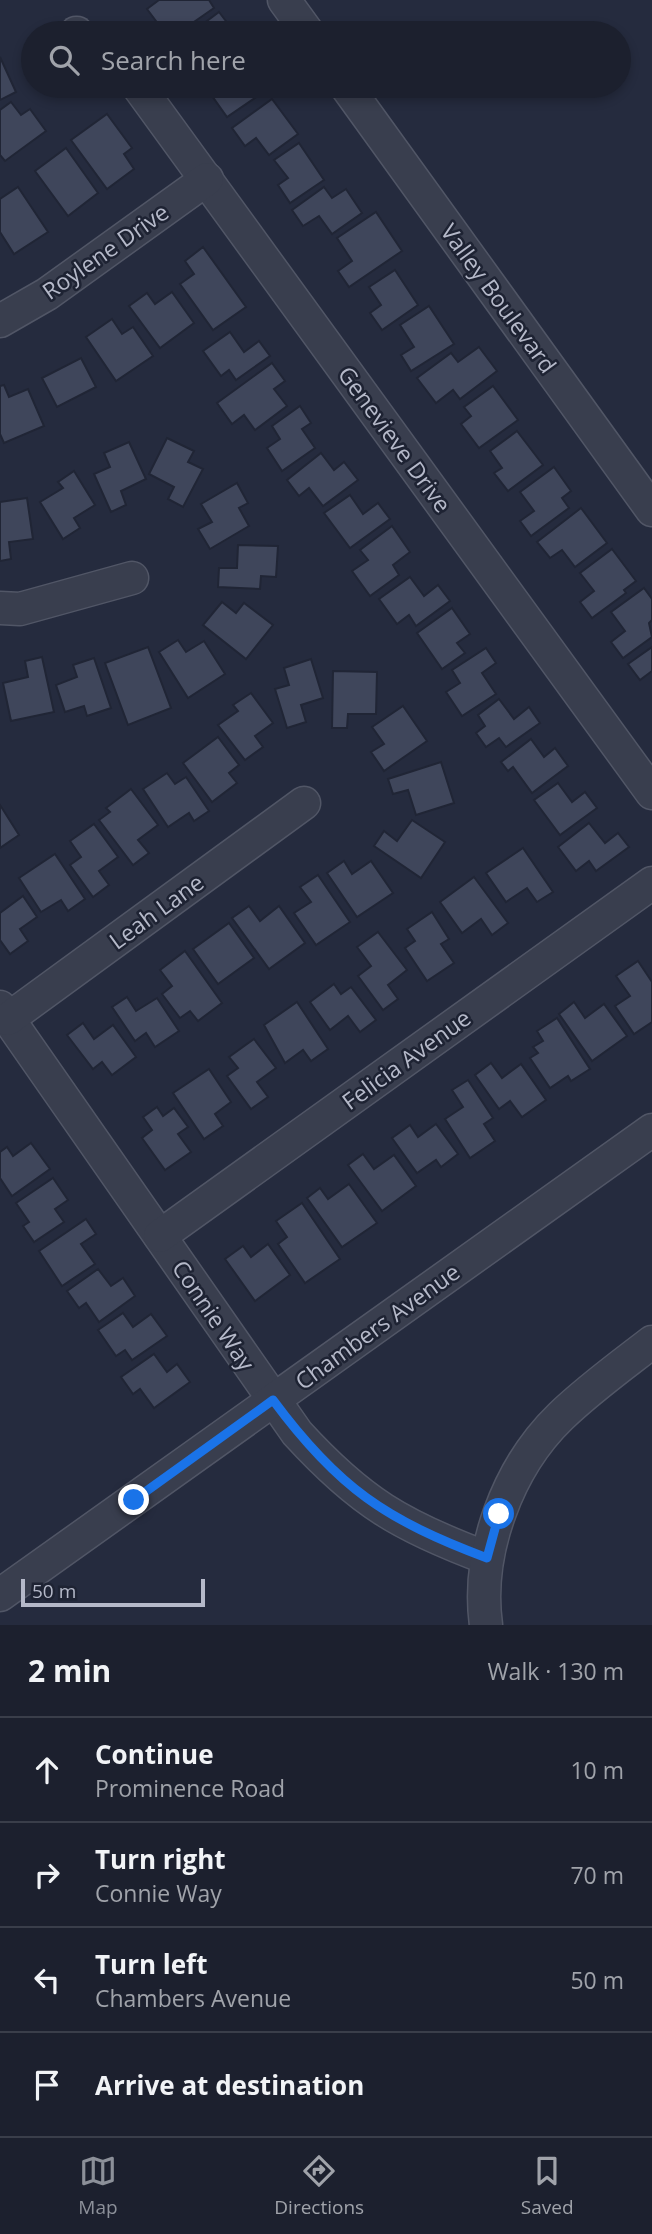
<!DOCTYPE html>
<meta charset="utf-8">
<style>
:root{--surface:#1c202e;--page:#292d3a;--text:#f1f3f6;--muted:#a0a3aa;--line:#3a3e4a;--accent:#8c9099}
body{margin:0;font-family:"Open Sans",sans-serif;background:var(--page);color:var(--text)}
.scale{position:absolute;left:21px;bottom:18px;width:184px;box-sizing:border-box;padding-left:7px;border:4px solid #b5b9c9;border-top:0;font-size:19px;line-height:24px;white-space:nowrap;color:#b5b9c9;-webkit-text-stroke:5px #1e2333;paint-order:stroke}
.stop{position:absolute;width:21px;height:21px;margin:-16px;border:5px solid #1a73e8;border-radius:50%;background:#fff}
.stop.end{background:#1a73e8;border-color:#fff;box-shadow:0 2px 7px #0008}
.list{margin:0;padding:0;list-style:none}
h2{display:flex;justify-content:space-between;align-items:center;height:91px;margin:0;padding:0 28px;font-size:30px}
h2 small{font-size:23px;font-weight:400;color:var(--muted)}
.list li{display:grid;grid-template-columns:46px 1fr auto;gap:21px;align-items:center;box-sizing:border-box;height:105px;padding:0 28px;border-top:2px solid var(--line)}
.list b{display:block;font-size:26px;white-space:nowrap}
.list p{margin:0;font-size:23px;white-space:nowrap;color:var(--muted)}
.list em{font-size:23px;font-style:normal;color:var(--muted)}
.icon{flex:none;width:38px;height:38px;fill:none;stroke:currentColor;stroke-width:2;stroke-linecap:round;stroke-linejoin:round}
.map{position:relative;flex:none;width:652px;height:1625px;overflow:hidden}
.search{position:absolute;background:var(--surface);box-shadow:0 4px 10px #0003;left:21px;right:21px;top:21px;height:77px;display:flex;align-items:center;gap:18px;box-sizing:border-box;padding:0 24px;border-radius:38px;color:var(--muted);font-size:26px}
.sheet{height:511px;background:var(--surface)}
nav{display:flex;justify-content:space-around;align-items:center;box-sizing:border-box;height:98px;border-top:2px solid var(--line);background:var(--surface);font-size:19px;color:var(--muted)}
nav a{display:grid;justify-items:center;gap:4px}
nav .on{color:var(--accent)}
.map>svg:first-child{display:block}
</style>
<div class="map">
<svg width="652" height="1625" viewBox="0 0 652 1625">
<rect width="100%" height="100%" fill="#252b3e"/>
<!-- building -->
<g fill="#3f465b" stroke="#202535" stroke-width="2">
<polygon points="159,0 209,0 214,8 178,33 165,33 147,9"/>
<polygon points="219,12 235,33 191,33"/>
<polygon points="0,57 16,92 0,100"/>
<polygon points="205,86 270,86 271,87 227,117"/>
<polygon points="272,99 298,134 269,155 256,138 245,146 232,128"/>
<polygon points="11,102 21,115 30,109 46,131 5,161 0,155 0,110"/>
<polygon points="107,114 132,148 124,154 134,169 107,189 71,140"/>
<polygon points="299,143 324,180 290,203 278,185 288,178 274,160"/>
<polygon points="66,148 98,193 68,216 35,171"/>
<polygon points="18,187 48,232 14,254 0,232 0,199"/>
<polygon points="324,187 332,198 346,189 362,213 332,234 319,216 303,226 292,210"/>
<polygon points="376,212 402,251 349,287 338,271 352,261 337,238"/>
<polygon points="203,247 246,307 213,330 180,284 194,274 185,261"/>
<polygon points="395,270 418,305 382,330 370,313 381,305 369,287"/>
<polygon points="172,292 194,323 160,348 129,306 147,293 155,304"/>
<polygon points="429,306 454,344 411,371 401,355 414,347 400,325"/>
<polygon points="112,319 122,334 133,327 153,356 116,381 86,337"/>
<polygon points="230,332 244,352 259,341 270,356 236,380 229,370 221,376 203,351"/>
<polygon points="479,347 497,371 460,399 453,390 436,403 417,378 451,353 458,362"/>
<polygon points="81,358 96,387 57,407 42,378"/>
<polygon points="272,363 285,381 274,389 287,406 255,430 244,415 232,424 217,403"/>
<polygon points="4,385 9,397 28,389 44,426 4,443 0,434 0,386"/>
<polygon points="493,386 518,420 479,448 461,424 471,416 464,407"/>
<polygon points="300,406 311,423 302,429 315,448 282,471 267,448 280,439 272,426"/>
<polygon points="517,431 543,465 508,491 494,473 502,468 490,451"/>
<polygon points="167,438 194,451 188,462 203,469 183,507 168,499 174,487 149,474"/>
<polygon points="129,442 146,479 121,491 126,505 111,512 94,474 110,467 104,453"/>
<polygon points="321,453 334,470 344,462 358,480 323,506 309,488 299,496 287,480"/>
<polygon points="554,467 571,491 562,498 569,508 531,536 520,521 534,511 520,492"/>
<polygon points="74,471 95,505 74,518 80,528 63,539 40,502 63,488 58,482"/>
<polygon points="237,483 248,503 239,508 249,526 210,549 198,529 212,522 201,504"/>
<polygon points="350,495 363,514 378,503 390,519 350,548 324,513"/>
<polygon points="27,498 33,539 9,542 11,559 0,561 0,502"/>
<polygon points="581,508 607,543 575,567 562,550 550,558 537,542"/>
<polygon points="392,526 410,552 393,565 399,575 370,596 352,571 368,560 360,550"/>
<polygon points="238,545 278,546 276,577 261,576 260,589 218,587 219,568 237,568"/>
<polygon points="612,549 636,581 624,590 626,593 592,618 580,602 594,591 580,573"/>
<polygon points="410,577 424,596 438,585 450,601 416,626 409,615 397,624 379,599"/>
<polygon points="644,588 652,599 652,620 649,623 652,637 623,658 611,642 625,631 611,612"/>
<polygon points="222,602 236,613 244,603 273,625 246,659 203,625"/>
<polygon points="452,608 470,634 457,643 465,653 442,669 417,633"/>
<polygon points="178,640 186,652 204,641 225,674 188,698 159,652"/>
<polygon points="148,647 171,708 128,725 105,663"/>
<polygon points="652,647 652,671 640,680 628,664"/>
<polygon points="486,648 496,663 482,673 496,694 462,716 446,692 460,683 452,670"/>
<polygon points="42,657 54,712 11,721 3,683 28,677 25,661"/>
<polygon points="94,658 111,708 87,716 84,706 65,712 56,685 77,677 73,665"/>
<polygon points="311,659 323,698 301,705 306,722 287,728 275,689 289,685 284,668"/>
<polygon points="333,671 377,672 376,714 348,714 347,728 332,728"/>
<polygon points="251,693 273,723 255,736 263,747 245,760 218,725 238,711 233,705"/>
<polygon points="499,699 514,719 529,707 540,723 506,747 499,738 486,747 476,733 485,726 478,715"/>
<polygon points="403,706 427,741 384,771 371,752 384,744 372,727"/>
<polygon points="218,737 239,765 229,773 237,783 212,802 183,763"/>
<polygon points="531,739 544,757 555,748 568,766 532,793 513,767 508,771 501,762"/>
<polygon points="441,762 454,803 416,815 408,790 393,794 388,779"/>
<polygon points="167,773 175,784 186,777 209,811 194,821 189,813 168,827 143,789"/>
<polygon points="558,783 572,802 585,792 597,808 560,835 534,800"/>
<polygon points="131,789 158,825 138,840 149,853 133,865 99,820 110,812 106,808"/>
<polygon points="0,805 19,835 0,848"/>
<polygon points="412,820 445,842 421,878 374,846 384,831 397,841"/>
<polygon points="589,823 605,843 618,833 629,847 596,871 589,861 576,871 558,847"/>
<polygon points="94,824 118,857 99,871 109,885 93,897 70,865 81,857 70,841"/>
<polygon points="523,848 553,892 537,902 527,888 506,902 486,873"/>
<polygon points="55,854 85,899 68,911 61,900 41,912 19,878"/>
<polygon points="344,861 352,874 371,861 393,893 357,917 327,873"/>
<polygon points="318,875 350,922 316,945 294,913 311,902 300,887"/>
<polygon points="474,877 508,923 492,935 481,919 462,933 440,902"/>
<polygon points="23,896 37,917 20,929 28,941 10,954 0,940 0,913"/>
<polygon points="249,906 260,921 279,906 305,943 269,969 232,918"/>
<polygon points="432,912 449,939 441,944 454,963 427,981 405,948 415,941 407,929"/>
<polygon points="229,923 254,958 218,984 193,949"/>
<polygon points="378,932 407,970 388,985 398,999 383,1010 358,976 371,966 357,947"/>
<polygon points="185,951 222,1003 198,1021 190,1011 180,1018 162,994 172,986 160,970"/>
<polygon points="638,961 652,982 652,1022 634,1034 615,1006 630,996 616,976"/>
<polygon points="334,984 341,994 351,987 376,1020 360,1032 348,1016 330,1030 310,1002"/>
<polygon points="127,997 136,1011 157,998 179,1031 155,1047 146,1033 135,1041 112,1007"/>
<polygon points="297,1002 328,1049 311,1061 303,1050 285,1063 264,1025"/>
<polygon points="574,1002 585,1018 604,1004 627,1036 592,1061 559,1014"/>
<polygon points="557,1018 590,1069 571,1081 568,1076 550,1088 530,1058 538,1053 533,1047 543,1041 537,1031"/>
<polygon points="83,1023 94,1039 113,1025 136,1057 112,1075 102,1062 93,1069 67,1035"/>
<polygon points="254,1039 276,1068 257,1082 268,1097 251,1109 227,1076 238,1068 229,1057"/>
<polygon points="491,1063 502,1078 521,1064 546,1100 522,1117 510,1101 499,1109 475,1075"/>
<polygon points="209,1069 231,1102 215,1114 223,1126 204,1139 173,1093"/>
<polygon points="468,1080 493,1118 484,1124 495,1141 470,1158 445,1119 463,1107 452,1090"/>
<polygon points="157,1107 163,1116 174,1108 188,1127 178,1134 191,1152 165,1170 142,1138 152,1130 143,1117"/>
<polygon points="436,1124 458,1154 441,1167 436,1160 417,1173 392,1138 410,1125 418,1137"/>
<polygon points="31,1143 50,1169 12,1196 0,1178 0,1152 7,1147 13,1156"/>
<polygon points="363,1154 374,1169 394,1155 416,1186 382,1211 348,1165"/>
<polygon points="53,1178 68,1200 55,1209 64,1222 34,1242 23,1226 29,1222 16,1203"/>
<polygon points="349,1184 377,1223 342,1247 307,1198 320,1188 328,1199"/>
<polygon points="302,1203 340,1259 305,1283 278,1244 287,1237 276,1221"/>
<polygon points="86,1219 96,1234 81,1244 95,1264 62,1286 39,1251"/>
<polygon points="268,1244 290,1275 255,1301 225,1259 243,1246 251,1257"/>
<polygon points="98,1269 111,1286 123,1278 135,1296 99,1322 86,1303 79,1308 67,1291"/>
<polygon points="123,1313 133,1327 151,1314 167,1336 132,1360 125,1350 116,1356 98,1330"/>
<polygon points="154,1354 167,1372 177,1364 190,1382 154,1408 140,1389 133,1394 121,1377"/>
</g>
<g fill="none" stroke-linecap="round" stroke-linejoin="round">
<!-- minor casing -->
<g stroke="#515666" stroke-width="35">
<g id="minor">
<polyline points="284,0 308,33"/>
<polyline points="76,33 77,33"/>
<polyline points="138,86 652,793"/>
<polyline points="346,86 652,510"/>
<polyline points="0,321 47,294 207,179"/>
<polyline points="0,608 20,609 132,578"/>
<path d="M0 1007 297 1433C360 1502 401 1526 487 1558"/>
<polyline points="8,1019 304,803"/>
<polyline points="160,1236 652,883"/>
<polyline points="0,1595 652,1130"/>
<path d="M486 1625C476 1552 508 1467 561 1416 589 1389 621 1366 652 1342"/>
</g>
</g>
<!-- minor -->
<use href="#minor" stroke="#393e4e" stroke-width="32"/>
</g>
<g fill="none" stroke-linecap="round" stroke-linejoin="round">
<!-- route -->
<path stroke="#1a73e8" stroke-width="9" d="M134 1500 273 1400C338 1488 386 1520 487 1558L499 1514"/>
</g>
<g text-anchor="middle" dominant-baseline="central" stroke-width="5" stroke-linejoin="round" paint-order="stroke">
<!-- street labels -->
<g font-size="23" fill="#b5b9c9" stroke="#1e2333">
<text transform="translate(105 251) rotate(-35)">Roylene Drive</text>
<text transform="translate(499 298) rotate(54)">Valley Boulevard</text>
<text transform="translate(395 439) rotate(54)">Genevieve Drive</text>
<text transform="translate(156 911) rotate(-36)">Leah Lane</text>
<text transform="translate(406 1059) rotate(-36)">Felicia Avenue</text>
<text transform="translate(214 1315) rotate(56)">Connie Way</text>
<text transform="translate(377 1326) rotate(-36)">Chambers Avenue</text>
</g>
</g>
</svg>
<div class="scale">50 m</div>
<div class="stop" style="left:499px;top:1514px"></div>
<div class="stop end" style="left:134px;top:1500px"></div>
<div class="search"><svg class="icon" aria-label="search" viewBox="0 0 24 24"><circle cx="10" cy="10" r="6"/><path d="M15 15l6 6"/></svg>Search here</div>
</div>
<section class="sheet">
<h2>2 min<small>Walk · 130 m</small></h2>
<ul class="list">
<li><svg class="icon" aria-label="ahead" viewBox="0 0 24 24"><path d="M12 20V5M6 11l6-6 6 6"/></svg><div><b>Continue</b><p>Prominence Road</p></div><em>10 m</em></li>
<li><svg class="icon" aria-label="right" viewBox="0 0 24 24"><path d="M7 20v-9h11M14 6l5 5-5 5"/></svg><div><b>Turn right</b><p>Connie Way</p></div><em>70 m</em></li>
<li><svg class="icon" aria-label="left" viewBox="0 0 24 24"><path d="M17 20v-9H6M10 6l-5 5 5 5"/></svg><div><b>Turn left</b><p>Chambers Avenue</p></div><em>50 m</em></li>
<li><svg class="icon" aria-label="arrive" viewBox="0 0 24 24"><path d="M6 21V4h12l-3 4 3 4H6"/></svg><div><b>Arrive at destination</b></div></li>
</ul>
</section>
<nav>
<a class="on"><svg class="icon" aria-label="map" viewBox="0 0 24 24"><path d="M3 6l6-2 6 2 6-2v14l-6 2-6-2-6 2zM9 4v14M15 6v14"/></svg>Map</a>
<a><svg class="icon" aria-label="directions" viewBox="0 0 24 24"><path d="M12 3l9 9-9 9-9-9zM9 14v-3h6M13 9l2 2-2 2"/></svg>Directions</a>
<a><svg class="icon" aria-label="saved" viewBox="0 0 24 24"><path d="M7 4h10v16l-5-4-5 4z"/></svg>Saved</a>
</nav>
